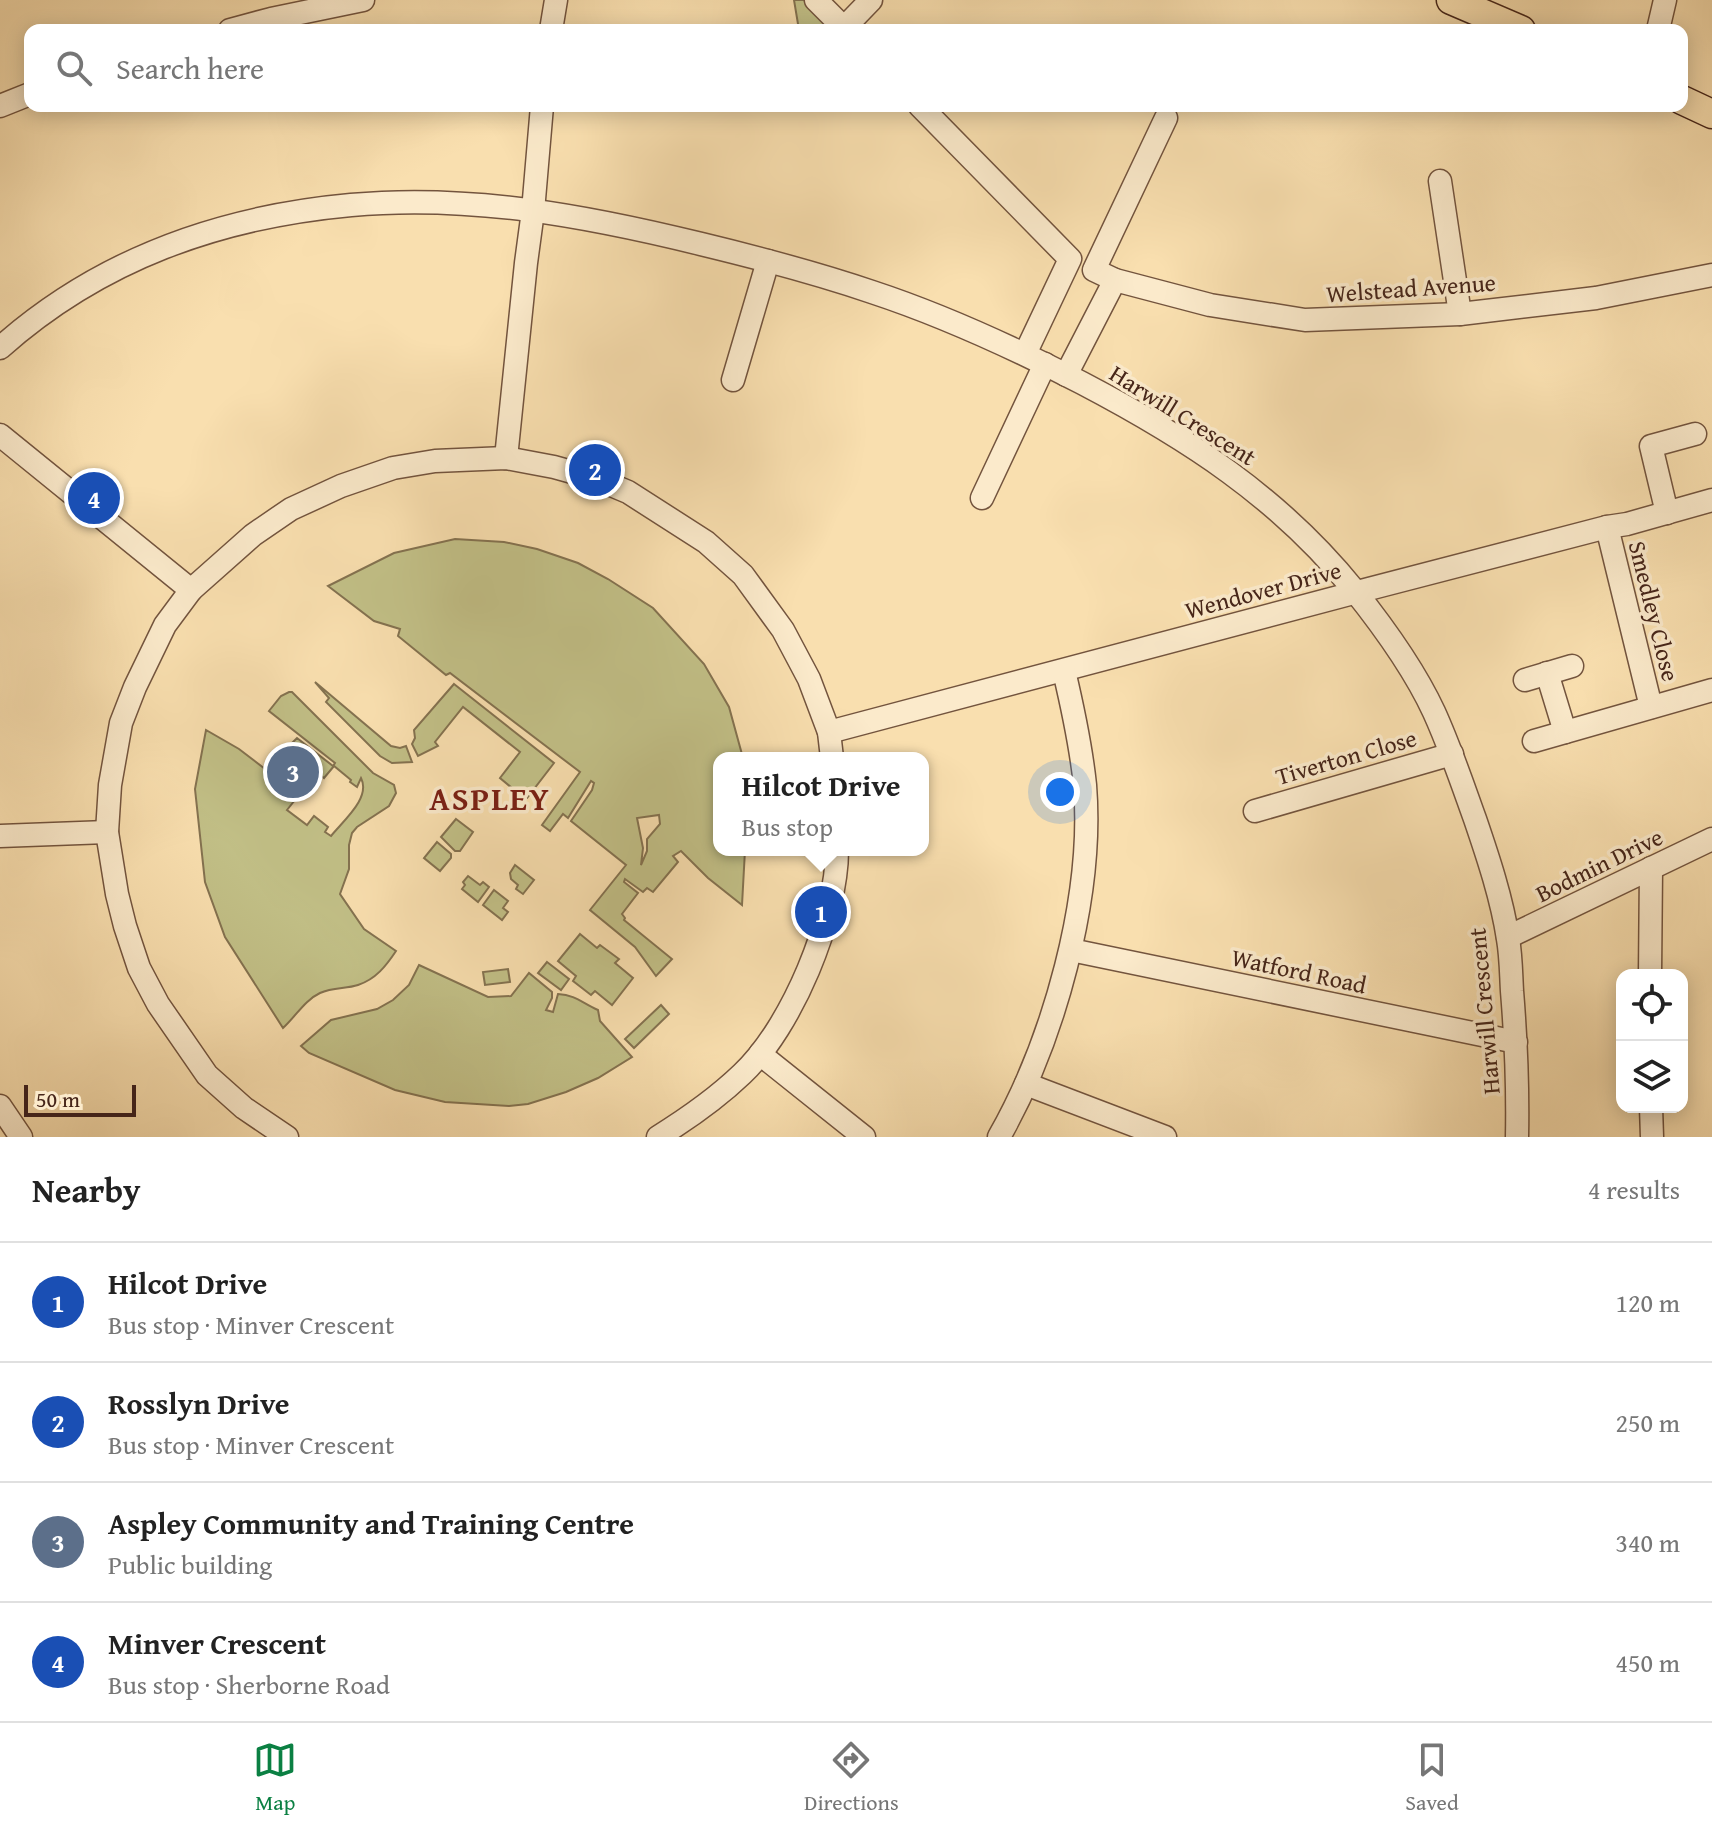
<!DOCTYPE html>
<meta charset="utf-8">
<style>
:root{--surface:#fff;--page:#f2f2f2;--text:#222;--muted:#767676;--line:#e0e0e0;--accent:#0b8043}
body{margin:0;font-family:"Gentium Book Plus",serif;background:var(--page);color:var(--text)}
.controls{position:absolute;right:24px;bottom:24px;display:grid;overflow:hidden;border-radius:16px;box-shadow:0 4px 20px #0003}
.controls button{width:72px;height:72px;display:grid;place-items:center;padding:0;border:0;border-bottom:2px solid var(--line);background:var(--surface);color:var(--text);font:40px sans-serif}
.scale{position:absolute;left:24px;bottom:20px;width:112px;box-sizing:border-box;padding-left:8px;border:4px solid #462519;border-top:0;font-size:22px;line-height:28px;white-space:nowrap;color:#462519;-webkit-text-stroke:6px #fbeacb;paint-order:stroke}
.you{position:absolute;left:1060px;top:792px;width:28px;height:28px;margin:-20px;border:6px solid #fff;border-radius:50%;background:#1a73e8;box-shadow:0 0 0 12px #1a73e833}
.badge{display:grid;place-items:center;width:52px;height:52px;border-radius:50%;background:var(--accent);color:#fff;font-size:26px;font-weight:700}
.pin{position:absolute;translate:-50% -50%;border:4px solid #fff;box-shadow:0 2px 8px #0006}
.popup{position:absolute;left:713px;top:752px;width:216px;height:104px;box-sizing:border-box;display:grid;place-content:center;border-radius:16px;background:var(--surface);filter:drop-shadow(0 2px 6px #0005);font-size:26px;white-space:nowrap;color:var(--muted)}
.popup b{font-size:30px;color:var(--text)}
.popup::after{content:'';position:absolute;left:50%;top:100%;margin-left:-16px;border:16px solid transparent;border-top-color:var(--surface)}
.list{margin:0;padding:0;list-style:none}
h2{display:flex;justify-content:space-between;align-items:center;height:104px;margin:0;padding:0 32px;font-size:34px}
h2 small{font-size:26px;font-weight:400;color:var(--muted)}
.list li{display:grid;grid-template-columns:52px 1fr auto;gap:24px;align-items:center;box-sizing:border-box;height:120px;padding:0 32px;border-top:2px solid var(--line)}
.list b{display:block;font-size:30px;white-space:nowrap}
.list p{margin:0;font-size:26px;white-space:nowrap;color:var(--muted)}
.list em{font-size:26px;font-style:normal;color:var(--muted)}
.icon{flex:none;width:44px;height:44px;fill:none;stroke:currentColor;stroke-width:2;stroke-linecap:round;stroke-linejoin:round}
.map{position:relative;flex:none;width:1712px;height:1137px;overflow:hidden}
.search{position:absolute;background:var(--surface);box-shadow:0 4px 20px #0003;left:24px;right:24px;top:24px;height:88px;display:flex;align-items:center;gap:20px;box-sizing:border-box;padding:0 28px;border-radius:16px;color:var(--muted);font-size:30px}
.sheet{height:584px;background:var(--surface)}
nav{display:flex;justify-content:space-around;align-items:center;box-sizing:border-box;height:112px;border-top:2px solid var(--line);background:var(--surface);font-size:22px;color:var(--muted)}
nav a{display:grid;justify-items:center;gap:4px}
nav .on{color:var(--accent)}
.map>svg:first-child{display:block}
</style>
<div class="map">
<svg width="1712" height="1137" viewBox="0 0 1712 1137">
<rect width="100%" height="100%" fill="#f9dfaf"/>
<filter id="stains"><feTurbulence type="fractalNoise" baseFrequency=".0025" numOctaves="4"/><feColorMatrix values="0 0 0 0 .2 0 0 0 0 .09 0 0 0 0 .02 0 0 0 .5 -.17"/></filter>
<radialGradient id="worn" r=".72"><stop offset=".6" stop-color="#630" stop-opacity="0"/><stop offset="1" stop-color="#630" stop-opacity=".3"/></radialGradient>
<!-- green -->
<g fill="#c2c087" stroke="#847250" stroke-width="2" fill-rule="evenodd">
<polygon points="794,0 804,0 834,30 799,30"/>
<path d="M455 539 504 542 537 549 578 563 608 579 653 608 704 664 729 707 743 758H719V850H745L742 905 708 878 681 851 673 856 678 862 653 892 647 888 643 892 625 879 624 882 638 893 622 914 625 918 624 920 672 959 656 976 635 947 590 910 626 865 571 821 592 790 594 783 591 781 568 818 563 814 550 831 542 825 580 772 450 673 446 675 398 636 400 629 374 621 328 586 394 553ZM659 815 660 824 647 839V851L641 865 643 848 637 818Z"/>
<polygon points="315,682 391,746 400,748 406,746 412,762 392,763 380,756 326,702 329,698"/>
<polygon points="454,684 554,763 527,798 514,799 512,788 500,778 520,752 463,707 435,742 438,746 418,756 412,744 415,738 414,730"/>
<path d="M289 692H292L373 773 394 785 396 793 389 806 357 827 352 833 349 845V869L340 894 364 929 396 951C386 966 376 979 358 985 346 989 333 987 320 993 305 1000 296 1016 283 1028L225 937 205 882 195 789 206 730 239 749 299 795 287 810 307 825 314 816 328 827 325 832 331 836C344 820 371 798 361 778L357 787 350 782 351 780 334 766 324 778 286 749 297 738 333 766 335 763 269 711 281 696Z"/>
<polygon points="456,819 473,832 460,851 455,851 441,837"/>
<polygon points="437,842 451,854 451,858 440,871 424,858"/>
<polygon points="515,865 534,880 523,894 516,889 518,885 511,879 510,873"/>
<polygon points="468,876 480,885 483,882 489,887 478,902 462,889 465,885 463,882"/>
<polygon points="494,890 508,901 503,908 508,912 502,920 483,905"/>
<polygon points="580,934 597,948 600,945 619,959 615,963 633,978 612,1005 595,991 591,995 573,981 576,976 558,961"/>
<polygon points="547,962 569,979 561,990 538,973"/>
<path d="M419 965 488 997 511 996 529 973 552 992V998L546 1010 553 1012 558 994C576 995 582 1003 598 1010L600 1021 632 1057 598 1078 566 1092 528 1104 509 1106 445 1102 395 1090 309 1053 301 1046 331 1020 377 1009 393 1000 409 985Z"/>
<polygon points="508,969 510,982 485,985 483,972"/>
<polygon points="661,1005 669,1014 634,1048 625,1039"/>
</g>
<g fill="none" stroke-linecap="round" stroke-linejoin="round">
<!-- minor casing -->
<g stroke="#73543e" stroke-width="25">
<g id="minor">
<polyline points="816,0 846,30"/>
<polyline points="844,28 871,0"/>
<polyline points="230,30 271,19 363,0"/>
<polyline points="551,30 556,0"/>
<polyline points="1658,30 1665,0"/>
<polyline points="0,106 30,94"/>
<polyline points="920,106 1070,259 1025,354"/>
<polyline points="1166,118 1094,270 1115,280 1210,305 1305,320 1460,314 1596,298 1712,275"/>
<polyline points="1440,181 1460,314"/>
<path d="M0 348C100 259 219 217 351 205 469 194 587 216 701 244 759 258 816 273 872 292 945 316 1014 348 1082 383 1187 438 1279 497 1354 590 1382 625 1415 671 1434 712 1450 747 1462 783 1475 819 1488 857 1502 899 1508 939 1511 956 1511 974 1512 991 1516 1040 1518 1088 1517 1137"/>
<polyline points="1066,375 1115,280"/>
<polyline points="733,380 768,261"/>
<polyline points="0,435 191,590"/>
<polyline points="506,458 526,263 533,211 542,106"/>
<polyline points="982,498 1045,364"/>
<polyline points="1667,513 1651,446 1695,434"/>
<polyline points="1607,527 1651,707"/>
<polyline points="1547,673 1565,732"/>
<polyline points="1525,680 1572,666"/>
<path d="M829 732C1088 665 1347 593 1607 527L1627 524 1712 500"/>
<polyline points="1534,741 1712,690"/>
<polyline points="1255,811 1452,754"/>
<polyline points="0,836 107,832"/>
<polyline points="1508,937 1712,839"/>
<polyline points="1071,950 1516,1042"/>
<polyline points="1650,975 1651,868"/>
<polyline points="760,1054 864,1137"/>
<polyline points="1026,1084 1165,1137"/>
<polyline points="0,1106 21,1137"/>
<polyline points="1651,1107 1652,1137"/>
<polyline points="287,1137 244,1108 207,1075 158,1004 139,968 125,926 117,894 107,832 110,785 121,723 135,687 165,625 191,590 253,535 291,509 341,486 393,468 435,461 506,458 554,467 597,479 628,492 706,542 743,575 783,630 809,679 829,732 832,758"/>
<path d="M658 1137C687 1119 717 1098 742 1074 792 1027 837 918 837 850"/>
<path d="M999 1137C1054 1040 1094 897 1085 785 1081 747 1073 709 1064 671"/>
</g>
</g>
<!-- major casing -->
<g stroke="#462519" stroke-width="31">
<g id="major">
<polyline points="1451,0 1521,30"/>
<polyline points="1682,100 1712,114"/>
</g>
</g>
<!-- minor -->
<use href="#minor" stroke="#fbeacb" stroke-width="22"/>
<!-- major -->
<use href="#major" stroke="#f9dfaf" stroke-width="28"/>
</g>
<g text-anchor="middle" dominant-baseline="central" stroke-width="7" stroke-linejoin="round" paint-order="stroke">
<!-- street labels -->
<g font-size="24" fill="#462519" stroke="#fbeacb">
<text transform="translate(1411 288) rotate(-4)">Welstead Avenue</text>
<text transform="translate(1183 415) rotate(32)">Harwill Crescent</text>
<text transform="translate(1263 590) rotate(-15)">Wendover Drive</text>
<text transform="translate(1654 611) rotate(76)">Smedley Close</text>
<text transform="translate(1346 757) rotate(-16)">Tiverton Close</text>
<text transform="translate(1599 865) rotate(-26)">Bodmin Drive</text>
<text transform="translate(1299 971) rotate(12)">Watford Road</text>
<text transform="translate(1484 1011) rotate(-95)">Harwill Crescent</text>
</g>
<!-- district labels -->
<g font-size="32" font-weight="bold" letter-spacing="2" fill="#7a1f14" stroke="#fbeacb">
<text x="490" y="798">ASPLEY</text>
</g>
</g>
<rect width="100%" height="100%" filter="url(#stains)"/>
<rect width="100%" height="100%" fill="url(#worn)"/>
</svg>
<div class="controls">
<button><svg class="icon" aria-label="locate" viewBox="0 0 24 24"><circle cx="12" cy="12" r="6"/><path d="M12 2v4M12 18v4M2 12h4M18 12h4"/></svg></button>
<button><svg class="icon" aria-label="layers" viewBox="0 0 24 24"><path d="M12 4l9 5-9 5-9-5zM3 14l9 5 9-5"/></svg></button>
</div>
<div class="scale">50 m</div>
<div class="you"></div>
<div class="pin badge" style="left:821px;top:912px;background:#1a4fb4">1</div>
<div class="popup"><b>Hilcot Drive</b>Bus stop</div>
<div class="pin badge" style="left:595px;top:470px;background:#1a4fb4">2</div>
<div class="pin badge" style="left:293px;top:772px;background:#5c6f8a">3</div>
<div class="pin badge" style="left:94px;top:498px;background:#1a4fb4">4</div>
<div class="search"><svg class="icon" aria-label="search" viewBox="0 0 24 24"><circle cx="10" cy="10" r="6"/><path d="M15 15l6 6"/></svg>Search here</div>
</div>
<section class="sheet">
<h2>Nearby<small>4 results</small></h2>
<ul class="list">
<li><span class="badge" style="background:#1a4fb4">1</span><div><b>Hilcot Drive</b><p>Bus stop · Minver Crescent</p></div><em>120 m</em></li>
<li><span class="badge" style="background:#1a4fb4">2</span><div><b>Rosslyn Drive</b><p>Bus stop · Minver Crescent</p></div><em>250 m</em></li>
<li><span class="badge" style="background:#5c6f8a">3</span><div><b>Aspley Community and Training Centre</b><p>Public building</p></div><em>340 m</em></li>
<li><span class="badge" style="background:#1a4fb4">4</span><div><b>Minver Crescent</b><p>Bus stop · Sherborne Road</p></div><em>450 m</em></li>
</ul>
</section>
<nav>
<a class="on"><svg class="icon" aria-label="map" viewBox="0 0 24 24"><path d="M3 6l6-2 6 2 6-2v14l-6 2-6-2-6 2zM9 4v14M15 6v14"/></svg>Map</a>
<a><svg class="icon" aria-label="directions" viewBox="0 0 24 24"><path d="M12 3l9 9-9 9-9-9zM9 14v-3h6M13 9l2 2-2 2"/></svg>Directions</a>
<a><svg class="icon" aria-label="saved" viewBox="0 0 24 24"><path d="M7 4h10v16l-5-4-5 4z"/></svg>Saved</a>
</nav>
